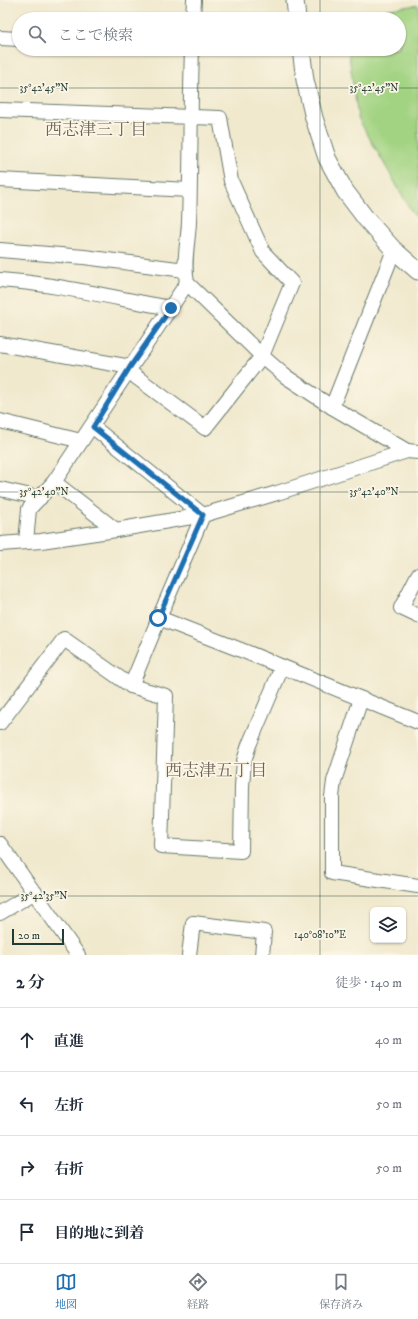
<!DOCTYPE html>
<html lang="ja">
<meta charset="utf-8">
<style>
:root{--surface:#fff;--page:#f2f2f3;--text:#1f2937;--muted:#747a83;--line:#e0e1e3;--accent:#1f6fb2}
body{margin:0;font-family:"IM FELL DW Pica","Noto Serif JP",serif;background:var(--page);color:var(--text)}
.controls{position:absolute;right:12px;bottom:12px;display:grid;overflow:hidden;border-radius:6px;box-shadow:0 1px 3px #0004}
.controls button{width:36px;height:36px;display:grid;place-items:center;padding:0;border:0;border-bottom:1px solid var(--line);background:var(--surface);color:var(--text);font:20px sans-serif}
.scale{position:absolute;left:12px;bottom:10px;width:52px;box-sizing:border-box;padding-left:4px;border:2px solid #1f3d34;border-top:0;font-size:11px;line-height:14px;white-space:nowrap;color:#1f3d34;-webkit-text-stroke:3px #fcf5e5;paint-order:stroke}
.stop{position:absolute;width:12px;height:12px;margin:-9px;border:3px solid #1f6fb2;border-radius:50%;background:#fff}
.stop.end{background:#1f6fb2;border-color:#fff;box-shadow:0 1px 4px #0008}
.list{margin:0;padding:0;list-style:none}
h2{display:flex;justify-content:space-between;align-items:center;height:52px;margin:0;padding:0 16px;font-size:17px}
h2 small{font-size:13px;font-weight:400;color:var(--muted)}
.list li{display:grid;grid-template-columns:26px 1fr auto;gap:12px;align-items:center;box-sizing:border-box;height:64px;padding:0 16px;border-top:1px solid var(--line)}
.list b{display:block;font-size:15px;white-space:nowrap}
.list em{font-size:13px;font-style:normal;color:var(--muted)}
.icon{flex:none;width:22px;height:22px;fill:none;stroke:currentColor;stroke-width:2;stroke-linecap:round;stroke-linejoin:round}
.map{position:relative;flex:none;width:418px;height:955px;overflow:hidden}
.search{position:absolute;background:var(--surface);box-shadow:0 1px 3px #0004;left:12px;right:12px;top:12px;height:44px;display:flex;align-items:center;gap:10px;box-sizing:border-box;padding:0 14px;border-radius:22px;color:var(--muted);font-size:15px}
.sheet{height:308px;background:var(--surface)}
nav{display:flex;justify-content:space-around;align-items:center;box-sizing:border-box;height:56px;border-top:1px solid var(--line);background:var(--surface);font-size:11px;color:var(--muted)}
nav a{display:grid;justify-items:center;gap:2px}
nav .on{color:var(--accent)}
.map>svg:first-child{display:block}
</style>
<div class="map">
<svg width="418" height="955" viewBox="0 0 418 955">
<rect width="100%" height="100%" fill="#fcf5e5"/>
<filter id="ink" filterUnits="userSpaceOnUse"><feTurbulence type="fractalNoise" baseFrequency=".025" numOctaves="2"/><feDisplacementMap in="SourceGraphic" scale="8" xChannelSelector="R" yChannelSelector="G"/><feConvolveMatrix kernelMatrix="1 2 1 2 8 2 1 2 1" color-interpolation-filters="sRGB"/></filter>
<filter id="wash" filterUnits="userSpaceOnUse"><feTurbulence type="fractalNoise" baseFrequency=".012" numOctaves="4" result="noise"/><feDisplacementMap in="SourceGraphic" scale="16" xChannelSelector="R" yChannelSelector="G"/><feGaussianBlur stdDeviation="0.9" result="paint"/><feColorMatrix in="noise" values="0 0 0 0 0 0 0 0 0 0 0 0 0 0 0 0 0 1.4 0 .05"/><feComposite in="paint" operator="in"/></filter>
<g filter="url(#wash)">
<rect width="100%" height="100%" fill="#f0e9ce"/>
<!-- green -->
<polygon fill="#a2d382" stroke="#60885b" points="418,5 418,218 413,214 358,118 348,49 399,49 399,19 344,19 344,15"/>
</g>
<g filter="url(#ink)">
<g fill="none" stroke-linecap="round" stroke-linejoin="round">
<!-- minor casing -->
<g stroke="#68796a" stroke-width="16">
<g id="minor">
<polyline points="193,19 194,0"/>
<polyline points="0,38 19,39"/>
<path d="M192 49C190 107 191 165 189 222 188 243 183 262 187 283L262 356 285 376 332 407 407 451"/>
<polyline points="0,110 220,118 231,181 263,252 292,283 262,356 205,428 128,371"/>
<polyline points="0,180 189,190"/>
<polyline points="0,250 84,257 185,270"/>
<path d="M0 280C57 284 114 298 171 308"/>
<polyline points="0,344 131,367"/>
<polyline points="332,407 394,250"/>
<polyline points="0,421 81,441"/>
<polyline points="93,427 203,515 159,618 131,686"/>
<polyline points="54,482 116,530"/>
<polyline points="0,489 40,498"/>
<polyline points="26,542 29,509 54,482 187,283"/>
<polyline points="0,544 41,541 116,530 203,515 277,493 407,451 418,452"/>
<polyline points="418,575 401,608 418,616"/>
<polyline points="159,618 246,652 418,722"/>
<polyline points="361,699 334,781 332,797 332,873 418,886"/>
<polyline points="0,723 64,639 131,686 166,696 161,846 241,851 242,786 244,761 249,745 282,667"/>
<polyline points="0,844 78,955"/>
<polyline points="0,913 35,892"/>
<polyline points="189,955 193,923 264,932 262,955"/>
</g>
</g>
<!-- tertiary casing -->
<g stroke="#68796a" stroke-width="19">
<g id="tertiary">
<polyline points="295,0 297,19"/>
<polyline points="301,49 305,80 314,118 327,158 345,191 367,220 394,250 418,271"/>
</g>
</g>
<!-- minor -->
<use href="#minor" stroke="#fff" stroke-width="14"/>
<!-- tertiary -->
<use href="#tertiary" stroke="#fff" stroke-width="17"/>
</g>
</g>
<g fill="none" stroke-linecap="round" stroke-linejoin="round" filter="url(#ink)">
<!-- route -->
<polyline stroke="#1f6fb2" stroke-width="5" points="158,618 203,515 93,427 130,367 171,308"/>
</g>
<!-- ticks -->
<path fill="none" stroke="#1f3d34" stroke-width="1" stroke-opacity="0.45" d="M320 0V19M320 49V955M0 88H418M0 492H418M0 896H418"/>
<g text-anchor="middle" dominant-baseline="central" stroke-width="3.5" stroke-linejoin="round" paint-order="stroke">
<!-- neighbourhood labels -->
<g font-size="17" fill="#6b6456" stroke="#fcf5e5">
<text x="96" y="130">西志津三丁目</text>
<text x="216" y="771">西志津五丁目</text>
</g>
</g>
<g font-size="10" text-anchor="middle" fill="#1f3d34" stroke="#fcf5e5" stroke-width="3.5" stroke-linejoin="round" paint-order="stroke">
<text x="44" y="91">35°42'45"N</text>
<text x="374" y="91">35°42'45"N</text>
<text x="44" y="495">35°42'40"N</text>
<text x="374" y="495">35°42'40"N</text>
<text x="44" y="899">35°42'35"N</text>
<text x="320" y="938">140°08'10"E</text>
</g>
</svg>
<div class="controls">
<button><svg class="icon" aria-label="layers" viewBox="0 0 24 24"><path d="M12 4l9 5-9 5-9-5zM3 14l9 5 9-5"/></svg></button>
</div>
<div class="scale">20 m</div>
<div class="stop" style="left:158px;top:618px"></div>
<div class="stop end" style="left:171px;top:308px"></div>
<div class="search"><svg class="icon" aria-label="search" viewBox="0 0 24 24"><circle cx="10" cy="10" r="6"/><path d="M15 15l6 6"/></svg>ここで検索</div>
</div>
<section class="sheet">
<h2>2 分<small>徒歩 · 140 m</small></h2>
<ul class="list">
<li><svg class="icon" aria-label="ahead" viewBox="0 0 24 24"><path d="M12 20V5M6 11l6-6 6 6"/></svg><div><b>直進</b></div><em>40 m</em></li>
<li><svg class="icon" aria-label="left" viewBox="0 0 24 24"><path d="M17 20v-9H6M10 6l-5 5 5 5"/></svg><div><b>左折</b></div><em>50 m</em></li>
<li><svg class="icon" aria-label="right" viewBox="0 0 24 24"><path d="M7 20v-9h11M14 6l5 5-5 5"/></svg><div><b>右折</b></div><em>50 m</em></li>
<li><svg class="icon" aria-label="arrive" viewBox="0 0 24 24"><path d="M6 21V4h12l-3 4 3 4H6"/></svg><div><b>目的地に到着</b></div></li>
</ul>
</section>
<nav>
<a class="on"><svg class="icon" aria-label="map" viewBox="0 0 24 24"><path d="M3 6l6-2 6 2 6-2v14l-6 2-6-2-6 2zM9 4v14M15 6v14"/></svg>地図</a>
<a><svg class="icon" aria-label="directions" viewBox="0 0 24 24"><path d="M12 3l9 9-9 9-9-9zM9 14v-3h6M13 9l2 2-2 2"/></svg>経路</a>
<a><svg class="icon" aria-label="saved" viewBox="0 0 24 24"><path d="M7 4h10v16l-5-4-5 4z"/></svg>保存済み</a>
</nav>
